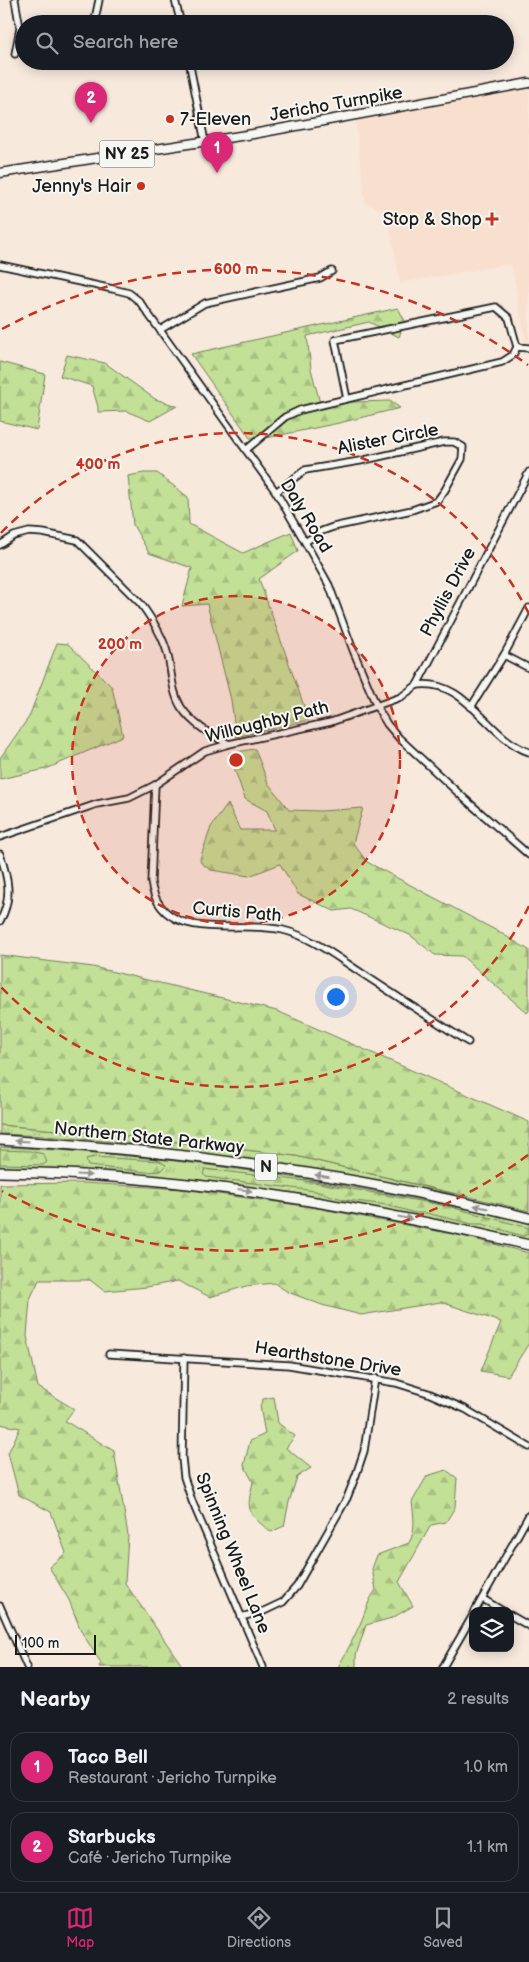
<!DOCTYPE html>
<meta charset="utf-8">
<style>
:root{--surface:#171b24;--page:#242831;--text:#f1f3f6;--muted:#9ea1a6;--line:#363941;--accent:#db2777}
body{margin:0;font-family:"Balsamiq Sans",sans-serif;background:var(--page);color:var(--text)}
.controls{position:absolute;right:15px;bottom:15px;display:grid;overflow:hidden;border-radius:10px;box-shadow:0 2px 12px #0003}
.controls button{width:45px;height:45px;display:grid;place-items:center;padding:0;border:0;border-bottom:1px solid var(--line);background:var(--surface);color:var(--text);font:25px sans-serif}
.scale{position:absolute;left:15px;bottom:12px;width:81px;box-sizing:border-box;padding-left:5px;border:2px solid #1c1c1c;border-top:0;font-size:14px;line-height:18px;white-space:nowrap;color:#1c1c1c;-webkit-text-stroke:4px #f6f6f2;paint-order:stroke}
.you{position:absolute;left:335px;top:996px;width:18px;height:18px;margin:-12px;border:4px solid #fff;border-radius:50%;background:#1a73e8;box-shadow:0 0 0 8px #1a73e833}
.badge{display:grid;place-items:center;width:32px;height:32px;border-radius:50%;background:var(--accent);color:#fff;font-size:16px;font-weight:700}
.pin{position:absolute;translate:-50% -41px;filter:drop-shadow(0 1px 2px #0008)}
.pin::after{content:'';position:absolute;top:26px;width:18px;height:15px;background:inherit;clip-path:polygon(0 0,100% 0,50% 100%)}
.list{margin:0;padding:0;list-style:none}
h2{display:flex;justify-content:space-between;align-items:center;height:65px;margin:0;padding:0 20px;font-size:21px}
h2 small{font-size:16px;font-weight:400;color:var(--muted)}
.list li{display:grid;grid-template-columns:32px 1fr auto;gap:15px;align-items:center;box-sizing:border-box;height:70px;margin:0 10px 10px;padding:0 10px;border:1px solid var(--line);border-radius:15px}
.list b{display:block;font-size:19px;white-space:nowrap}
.list p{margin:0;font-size:16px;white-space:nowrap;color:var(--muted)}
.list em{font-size:16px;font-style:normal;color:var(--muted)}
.icon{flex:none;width:28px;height:28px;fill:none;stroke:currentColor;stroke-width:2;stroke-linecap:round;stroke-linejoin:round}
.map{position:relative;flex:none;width:529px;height:1667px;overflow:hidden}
.search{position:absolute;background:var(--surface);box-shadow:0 2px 12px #0003;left:15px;right:15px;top:15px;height:55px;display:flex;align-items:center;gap:12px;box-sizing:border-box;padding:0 18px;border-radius:28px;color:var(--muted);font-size:19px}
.sheet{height:225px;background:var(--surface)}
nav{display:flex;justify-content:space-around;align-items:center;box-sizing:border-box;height:70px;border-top:1px solid var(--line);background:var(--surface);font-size:14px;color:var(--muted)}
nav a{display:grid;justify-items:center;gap:2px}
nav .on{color:var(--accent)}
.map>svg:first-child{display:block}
</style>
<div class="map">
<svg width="529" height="1667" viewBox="0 0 529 1667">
<defs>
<pattern id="grass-tufts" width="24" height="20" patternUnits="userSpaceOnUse" patternTransform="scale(1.25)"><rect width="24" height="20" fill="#c3e097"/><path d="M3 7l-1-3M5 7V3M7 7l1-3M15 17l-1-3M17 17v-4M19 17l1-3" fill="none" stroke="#a7c082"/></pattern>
<pattern id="forest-firs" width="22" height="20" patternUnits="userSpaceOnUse" patternTransform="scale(1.25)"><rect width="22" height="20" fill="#c3e097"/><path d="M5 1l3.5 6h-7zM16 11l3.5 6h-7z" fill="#a7c082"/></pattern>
</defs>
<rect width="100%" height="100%" fill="#f8e9dd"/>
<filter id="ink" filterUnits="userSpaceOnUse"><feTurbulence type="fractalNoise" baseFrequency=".02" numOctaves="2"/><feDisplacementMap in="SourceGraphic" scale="10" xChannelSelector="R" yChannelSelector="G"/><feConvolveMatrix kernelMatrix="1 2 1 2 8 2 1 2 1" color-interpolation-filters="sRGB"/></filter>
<g filter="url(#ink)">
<!-- built -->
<polygon fill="#f9e0ce" points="529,76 529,360 511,264 400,283 387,213 365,203 354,108"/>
<!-- grass -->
<g fill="url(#grass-tufts)" stroke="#707e5a">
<polygon points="0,1125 136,1137 296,1156 455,1194 138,1144 46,1136 0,1134"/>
<path d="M0 1147C179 1154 355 1185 529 1222V1244L313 1197 0 1170Z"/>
</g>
<!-- forest -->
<g fill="url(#forest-firs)" stroke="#707e5a">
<polygon points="398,308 405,321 399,337 369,322 307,336 311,369 320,403 390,401 400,408 339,423 266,438 250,438 191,354"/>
<polygon points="67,355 105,363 155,399 177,406 150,421 126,411 98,412 98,407 92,386 60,376"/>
<polygon points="0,362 45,374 37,430 0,421"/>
<polygon points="144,473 157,473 188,497 189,524 243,553 291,532 298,551 259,579 309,720 236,737 231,700 207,604 182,606 192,568 149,553 133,525 128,476"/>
<polygon points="57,643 68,644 112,687 123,736 46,769 0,779 0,758 29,717"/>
<polygon points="255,749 268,783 289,810 321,811 363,808 353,843 367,862 499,932 529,950 529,1011 527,1013 462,956 435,955 410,935 351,909 334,911 298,894 280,864 249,876 211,870 201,863 200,859 211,827 228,804 240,830 275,830 267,811 245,799 229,753"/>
<polygon points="0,955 93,967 277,1011 529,1122 529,1211 296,1156 136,1137 0,1125"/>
<polygon points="0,1150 30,1151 43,1154 47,1162 43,1165 0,1164"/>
<polygon points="94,1157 160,1161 166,1165 160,1171 147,1172 88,1166 86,1159"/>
<polygon points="205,1169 313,1182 447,1206 529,1228 529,1234 523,1236 482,1224 472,1224 426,1213 415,1213 388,1205 346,1200 315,1191 206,1177 203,1174"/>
<polygon points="84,1183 182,1189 312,1207 458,1235 529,1253 529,1343 508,1376 481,1371 501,1322 441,1302 361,1315 322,1305 288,1292 274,1283 246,1286 210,1297 178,1281 147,1287 104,1291 90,1280 39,1280 30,1299 27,1336 38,1387 74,1409 65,1421 114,1451 128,1535 125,1583 183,1667 99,1667 101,1663 81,1631 69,1600 49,1567 66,1553 51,1512 19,1495 8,1453 20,1428 0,1424 0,1184"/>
<path d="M274 1397 278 1423 295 1436 286 1448 311 1468 297 1477 289 1502 284 1526 271 1532C247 1513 246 1511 253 1482L244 1465 250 1441 265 1434 260 1406 263 1399Z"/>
<path d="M446 1470 457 1478 455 1507 446 1522 431 1525 399 1582 413 1606 392 1618 366 1625 356 1655V1667H338C347 1652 354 1637 361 1622 366 1610 368 1600 376 1590L372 1569 377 1555 409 1543C416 1530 414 1517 412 1502L427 1476Z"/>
</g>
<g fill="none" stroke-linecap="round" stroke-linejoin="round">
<!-- minor casing -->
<g stroke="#1c1c1c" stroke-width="9">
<g id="minor">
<polyline points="15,0 20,28 15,54"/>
<polyline points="175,0 181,24"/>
<polyline points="94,24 99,0"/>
<polyline points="189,61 205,142"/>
<polyline points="0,265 113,289 129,293 139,301 276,492 305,542 329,585 353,650 377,707 387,724 399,738 466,800 529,855"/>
<polyline points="160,330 205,303 320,278 332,271"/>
<polyline points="517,347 529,348"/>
<polyline points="246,450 285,417 300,410 502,362 513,355 517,347 509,318 496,307 335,340 347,399"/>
<polyline points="276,492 305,470 360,461 444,442 454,442 463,447 462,459 445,490 437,501 412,510 333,527 322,531 305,542"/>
<path d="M0 545 14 536 29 532 43 533 77 540 141 604C152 619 162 634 167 652 172 670 171 691 181 707 192 724 211 735 229 744"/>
<polyline points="504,655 529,668"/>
<path d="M417 685C467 678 487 738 529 752"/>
<polyline points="471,707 504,655 529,608"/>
<path d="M155 785 151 882C161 946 238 919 283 930 312 937 338 958 363 974 398 997 433 1020 468 1042"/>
<polyline points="0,837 97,804 129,798 155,785 205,751 229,744 331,722 401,697 417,685 529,472"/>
<path d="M0 854C8 878 13 898 0 921"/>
<polyline points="109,1354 289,1365 396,1383 428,1393 465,1409 529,1447"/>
<polyline points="184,1358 182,1458 184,1477 192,1501 263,1667"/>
<polyline points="483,1599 503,1611"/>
<polyline points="0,1606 27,1667"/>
<polyline points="475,1611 529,1515"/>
<polyline points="510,1615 529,1626"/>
<polyline points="241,1617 264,1611 283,1602 297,1586 347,1498 356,1475 364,1451 375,1378"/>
<polyline points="443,1667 473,1615"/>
</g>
</g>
<!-- major casing -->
<g stroke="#1c1c1c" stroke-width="11">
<polyline id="major" points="0,173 253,134 529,83"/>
</g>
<!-- highway casing -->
<g stroke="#1c1c1c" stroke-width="12">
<g id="highway">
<path d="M0 1140C178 1150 356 1175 529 1218"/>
<path d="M0 1172C180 1174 355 1205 529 1245"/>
</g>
</g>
<!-- minor -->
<use href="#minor" stroke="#f6f6f2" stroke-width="5.5"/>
<!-- major -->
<use href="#major" stroke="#f6f6f2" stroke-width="8"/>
<!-- highway -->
<use href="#highway" stroke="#f6f6f2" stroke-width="9"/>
</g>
<!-- one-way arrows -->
<defs><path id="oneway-solid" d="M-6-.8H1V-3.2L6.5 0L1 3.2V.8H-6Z" transform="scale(1.25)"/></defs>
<g fill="#949492">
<use href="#oneway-solid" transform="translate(22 1141) rotate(-177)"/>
<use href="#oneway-solid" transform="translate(84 1175) rotate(3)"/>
<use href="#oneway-solid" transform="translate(322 1176) rotate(-171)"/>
<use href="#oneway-solid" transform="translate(245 1190) rotate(8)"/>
<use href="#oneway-solid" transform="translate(481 1207) rotate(-168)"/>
<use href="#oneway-solid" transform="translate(405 1218) rotate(11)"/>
</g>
</g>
<!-- distance rings -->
<circle cx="236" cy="760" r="164" fill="#c8321e" fill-opacity=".12"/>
<g fill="none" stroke="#c8321e" stroke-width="2.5" stroke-dasharray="9 6">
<circle cx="236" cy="760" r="164"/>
<path d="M529 906A327 327 0 0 1 1 987M1 533A327 327 0 0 1 529 614"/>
<path d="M528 1155A491 491 0 0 1 2 1191M2 329A491 491 0 0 1 528 365"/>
</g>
<!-- markers -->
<g fill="#c8321e" stroke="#f6f6f2" stroke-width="2">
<circle cx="170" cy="119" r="5"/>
<circle cx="141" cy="186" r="5"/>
<path d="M489.5 211.5h5v5h5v5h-5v5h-5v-5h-5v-5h5z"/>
</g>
<g text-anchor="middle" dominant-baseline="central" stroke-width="4" stroke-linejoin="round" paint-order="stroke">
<!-- shield labels -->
<g fill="#f6f6f2" stroke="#5d5d5c" stroke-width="1">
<rect x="99.5" y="140.5" width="55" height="27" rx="4"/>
<rect x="255" y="1153.5" width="22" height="27" rx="4"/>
</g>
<g font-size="16" font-weight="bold" fill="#1c1c1c">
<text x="127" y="154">NY 25</text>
<text x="266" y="1167">N</text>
</g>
<!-- street labels -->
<g font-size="18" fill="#1c1c1c" stroke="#f6f6f2">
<text transform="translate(336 104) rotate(-10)">Jericho Turnpike</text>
<text transform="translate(388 439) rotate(-11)">Alister Circle</text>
<text transform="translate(306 516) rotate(59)">Daly Road</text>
<text transform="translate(448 592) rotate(-62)">Phyllis Drive</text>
<text transform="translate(267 722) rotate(-14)">Willoughby Path</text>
<text transform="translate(237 912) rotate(5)">Curtis Path</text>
<text transform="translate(149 1138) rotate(6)">Northern State Parkway</text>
<text transform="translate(328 1359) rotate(9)">Hearthstone Drive</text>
<text transform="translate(233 1553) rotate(68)">Spinning Wheel Lane</text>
</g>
<!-- poi labels -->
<g font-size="18" fill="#1c1c1c" stroke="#f6f6f2" text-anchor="end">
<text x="180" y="119" text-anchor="start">7-Eleven</text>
<text x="131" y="186">Jenny's Hair</text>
<text x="482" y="219">Stop &amp; Shop</text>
</g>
</g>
<circle cx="236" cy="760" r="8" fill="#c8321e" stroke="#f6f6f2" stroke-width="2.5"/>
<g font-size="15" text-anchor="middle" font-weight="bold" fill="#c8321e" stroke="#f6f6f2" stroke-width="4" stroke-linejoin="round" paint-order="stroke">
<text x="236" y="274">600 m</text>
<text x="98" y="469">400 m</text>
<text x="120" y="649">200 m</text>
</g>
</svg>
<div class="controls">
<button><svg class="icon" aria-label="layers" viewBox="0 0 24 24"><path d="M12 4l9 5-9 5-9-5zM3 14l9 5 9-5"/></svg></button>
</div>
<div class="scale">100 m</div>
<div class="you"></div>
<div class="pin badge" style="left:217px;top:173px">1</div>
<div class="pin badge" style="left:91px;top:123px">2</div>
<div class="search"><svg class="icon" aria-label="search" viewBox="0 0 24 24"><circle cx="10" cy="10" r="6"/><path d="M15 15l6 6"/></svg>Search here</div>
</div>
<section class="sheet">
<h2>Nearby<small>2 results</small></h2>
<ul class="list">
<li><span class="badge">1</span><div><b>Taco Bell</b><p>Restaurant · Jericho Turnpike</p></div><em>1.0 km</em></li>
<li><span class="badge">2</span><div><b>Starbucks</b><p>Café · Jericho Turnpike</p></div><em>1.1 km</em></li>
</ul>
</section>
<nav>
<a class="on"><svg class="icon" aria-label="map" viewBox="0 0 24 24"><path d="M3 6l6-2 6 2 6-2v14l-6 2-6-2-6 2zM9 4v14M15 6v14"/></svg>Map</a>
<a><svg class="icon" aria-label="directions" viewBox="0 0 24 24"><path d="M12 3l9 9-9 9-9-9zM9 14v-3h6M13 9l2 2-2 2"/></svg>Directions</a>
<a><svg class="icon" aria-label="saved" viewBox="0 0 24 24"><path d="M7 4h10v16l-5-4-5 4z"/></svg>Saved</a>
</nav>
